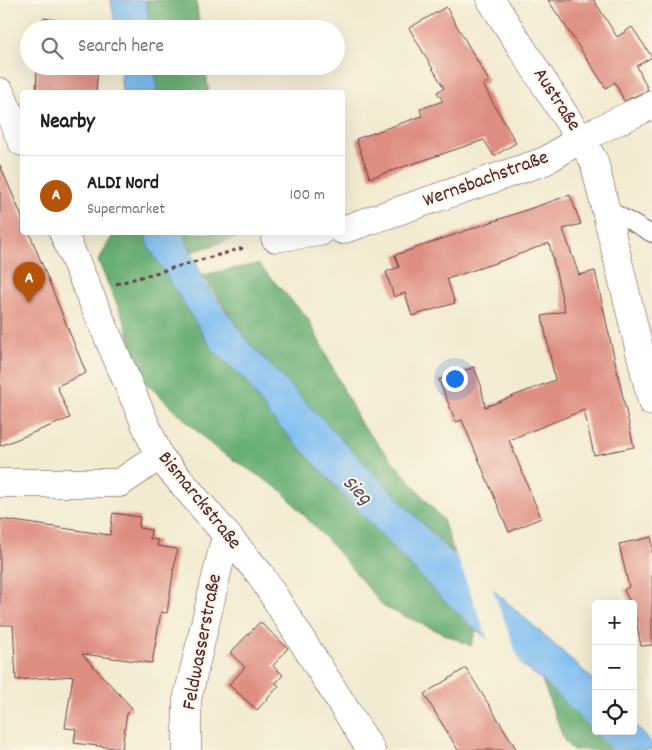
<!DOCTYPE html>
<meta charset="utf-8">
<style>
:root{--surface:#fff;--page:#f6f6f6;--text:#202124;--muted:#757577;--line:#e0e0e0;--accent:#b45309}
body{margin:0;font-family:Dekko,sans-serif;background:var(--page);color:var(--text)}
.controls{position:absolute;right:15px;bottom:15px;display:grid;overflow:hidden;border-radius:5px;box-shadow:0 5px 20px #0002}
.controls button{width:45px;height:45px;display:grid;place-items:center;padding:0;border:0;border-bottom:1px solid var(--line);background:var(--surface);color:var(--text);font:25px sans-serif}
.you{position:absolute;left:454px;top:378px;width:18px;height:18px;margin:-12px;border:4px solid #fff;border-radius:50%;background:#1a73e8;box-shadow:0 0 0 8px #1a73e833}
.badge{display:grid;place-items:center;width:32px;height:32px;border-radius:50%;background:var(--accent);color:#fff;font-size:16px;font-weight:700}
.pin{position:absolute;translate:-50% -41px;filter:drop-shadow(0 1px 2px #0008)}
.pin::after{content:'';position:absolute;top:26px;width:18px;height:15px;background:inherit;clip-path:polygon(0 0,100% 0,50% 100%)}
.list{margin:0;padding:0;list-style:none}
h2{display:flex;justify-content:space-between;align-items:center;height:65px;margin:0;padding:0 20px;font-size:21px}
h2 small{font-size:16px;font-weight:400;color:var(--muted)}
.list li{display:grid;grid-template-columns:32px 1fr auto;gap:15px;align-items:center;box-sizing:border-box;height:80px;padding:0 20px;border-top:1px solid var(--line)}
.list b{display:block;font-size:19px;white-space:nowrap}
.list p{margin:0;font-size:16px;white-space:nowrap;color:var(--muted)}
.list em{font-size:16px;font-style:normal;color:var(--muted)}
.icon{flex:none;width:28px;height:28px;fill:none;stroke:currentColor;stroke-width:2;stroke-linecap:round;stroke-linejoin:round}
.map{position:relative;flex:none;width:652px;height:750px;overflow:hidden}
.search{position:absolute;background:var(--surface);box-shadow:0 5px 20px #0002;left:20px;top:20px;width:325px;height:55px;display:flex;align-items:center;gap:12px;box-sizing:border-box;padding:0 18px;border-radius:28px;color:var(--muted);font-size:19px}
.panel{position:absolute;background:var(--surface);box-shadow:0 5px 20px #0002;left:20px;top:90px;width:325px;height:145px;border-radius:5px}
.map>svg:first-child{display:block}
</style>
<div class="map">
<svg width="652" height="750" viewBox="0 0 652 750">
<rect width="100%" height="100%" fill="#fcf5e5"/>
<filter id="ink" filterUnits="userSpaceOnUse"><feTurbulence type="fractalNoise" baseFrequency=".02" numOctaves="2"/><feDisplacementMap in="SourceGraphic" scale="10" xChannelSelector="R" yChannelSelector="G"/><feConvolveMatrix kernelMatrix="1 2 1 2 8 2 1 2 1" color-interpolation-filters="sRGB"/></filter>
<filter id="wash" filterUnits="userSpaceOnUse"><feTurbulence type="fractalNoise" baseFrequency=".0096" numOctaves="4" result="noise"/><feDisplacementMap in="SourceGraphic" scale="20" xChannelSelector="R" yChannelSelector="G"/><feGaussianBlur stdDeviation="1.12" result="paint"/><feColorMatrix in="noise" values="0 0 0 0 0 0 0 0 0 0 0 0 0 0 0 0 0 1.4 0 .05"/><feComposite in="paint" operator="in"/></filter>
<g filter="url(#wash)">
<rect width="100%" height="100%" fill="#f3ebd1"/>
<!-- forest -->
<g fill="#67ae74" stroke="#586650">
<polygon points="146,0 196,0 200,29 150,29"/>
<polygon points="154,66 205,66 209,92 157,92"/>
<polygon points="114,233 145,233 148,246 212,349 245,380 268,414 437,594 476,630 471,646 384,607 338,552 281,490 215,448 143,380 124,320 98,261"/>
<polygon points="183,233 252,233 191,252"/>
<polygon points="258,264 307,317 361,424 443,520 455,555 383,484 251,345 202,275"/>
<polygon points="542,680 612,750 572,750 564,740"/>
</g>
<!-- water -->
<g fill="#7dbdf2" stroke="#646e8e">
<polygon points="111,0 146,0 150,29 116,29"/>
<polygon points="120,66 154,66 157,92 122,92"/>
<polygon points="145,233 183,233 205,283 251,345 439,541 596,682 596,731 633,731 633,722 652,744 652,750 612,750 542,680 476,630 437,594 268,414 245,380 212,349 148,246"/>
</g>
<!-- pier -->
<polygon fill="#f3ebd1" points="455,551 492,587 522,668 489,643"/>
<g id="blocks">
<!-- building -->
<g fill="#de8d81">
<polygon points="548,0 594,0 617,37 632,27 652,57 637,66 648,90 624,101 615,82 606,88"/>
<polygon points="446,7 489,81 483,85 516,143 494,156 484,140 370,178 356,139 422,116 420,109 443,101 437,92 444,88 409,28"/>
<polygon points="43,18 77,23 77,29 42,29"/>
<polygon points="37,66 98,66 96,92 36,92"/>
<polygon points="0,165 22,217 22,232 29,232 86,373 57,386 70,418 0,446"/>
<polygon points="570,195 581,224 563,229 579,275 595,271 634,447 594,455 584,410 509,440 541,518 509,532 462,420 456,422 439,380 474,367 481,385 485,407 555,380 542,316 565,311 549,243 504,260 447,279 455,303 412,316 405,293 394,297 386,272 399,267 395,255"/>
<polygon points="113,513 140,517 139,528 151,530 150,539 158,540 157,546 177,549 167,613 161,612 152,663 82,654 132,708 127,713 122,749 74,743 76,729 65,728 73,676 16,680 13,625 0,625 0,519 110,535"/>
<polygon points="652,537 652,645 641,646 633,604 631,604 624,590 629,587 619,544"/>
<polygon points="260,622 288,648 273,666 283,675 276,683 279,686 257,710 229,685 245,667 230,653"/>
<polygon points="466,668 494,713 517,750 458,750 424,694"/>
</g>
</g>
</g>
<g filter="url(#ink)">
<use href="#blocks" fill-opacity="0" stroke="#633e44" stroke-width="1"/>
<g fill="none" stroke-linecap="round" stroke-linejoin="round">
<!-- lane casing -->
<g stroke="#633e44" stroke-width="18">
<polyline id="lane" points="605,207 652,234"/>
</g>
<!-- street casing -->
<g stroke="#633e44" stroke-width="29">
<g id="street">
<polyline points="491,0 594,161 652,402"/>
<polyline points="0,92 22,142"/>
<polyline points="342,230 545,161 580,139 652,105"/>
<polyline points="63,232 159,456 260,574 371,750"/>
<polyline points="275,238 320,232"/>
<polyline points="0,483 120,483 159,456"/>
<polyline points="187,750 187,700 226,535"/>
</g>
</g>
<!-- path -->
<polyline stroke="#633e44" stroke-width="3" stroke-dasharray="4 4" stroke-linecap="butt" points="116,284 247,247"/>
<!-- lane -->
<use href="#lane" stroke="#fff" stroke-width="16"/>
<!-- street -->
<use href="#street" stroke="#fff" stroke-width="28"/>
</g>
</g>
<g text-anchor="middle" dominant-baseline="central" stroke-width="4" stroke-linejoin="round" paint-order="stroke">
<!-- street labels -->
<g font-size="20" fill="#4a1f2b" stroke="#fcf5e5">
<text transform="translate(556 100) rotate(57)">Austraße</text>
<text transform="translate(486 180) rotate(-20)">Wernsbachstraße</text>
<text transform="translate(199 501) rotate(51)">Bismarckstraße</text>
<text transform="translate(203 642) rotate(-79)">Feldwasserstraße</text>
</g>
<!-- water labels -->
<g font-size="21" font-style="italic" fill="#594e67" stroke="#fcf5e5">
<text transform="translate(356 491) rotate(44)">Sieg</text>
</g>
</g>
</svg>
<div class="controls">
<button>+</button>
<button>−</button>
<button><svg class="icon" aria-label="locate" viewBox="0 0 24 24"><circle cx="12" cy="12" r="6"/><path d="M12 2v4M12 18v4M2 12h4M18 12h4"/></svg></button>
</div>
<div class="you"></div>
<div class="pin badge" style="left:29px;top:303px">A</div>
<div class="search"><svg class="icon" aria-label="search" viewBox="0 0 24 24"><circle cx="10" cy="10" r="6"/><path d="M15 15l6 6"/></svg>Search here</div>
<section class="panel">
<h2>Nearby<small></small></h2>
<ul class="list">
<li><span class="badge">A</span><div><b>ALDI Nord</b><p>Supermarket</p></div><em>100 m</em></li>
</ul>
</section>
</div>
